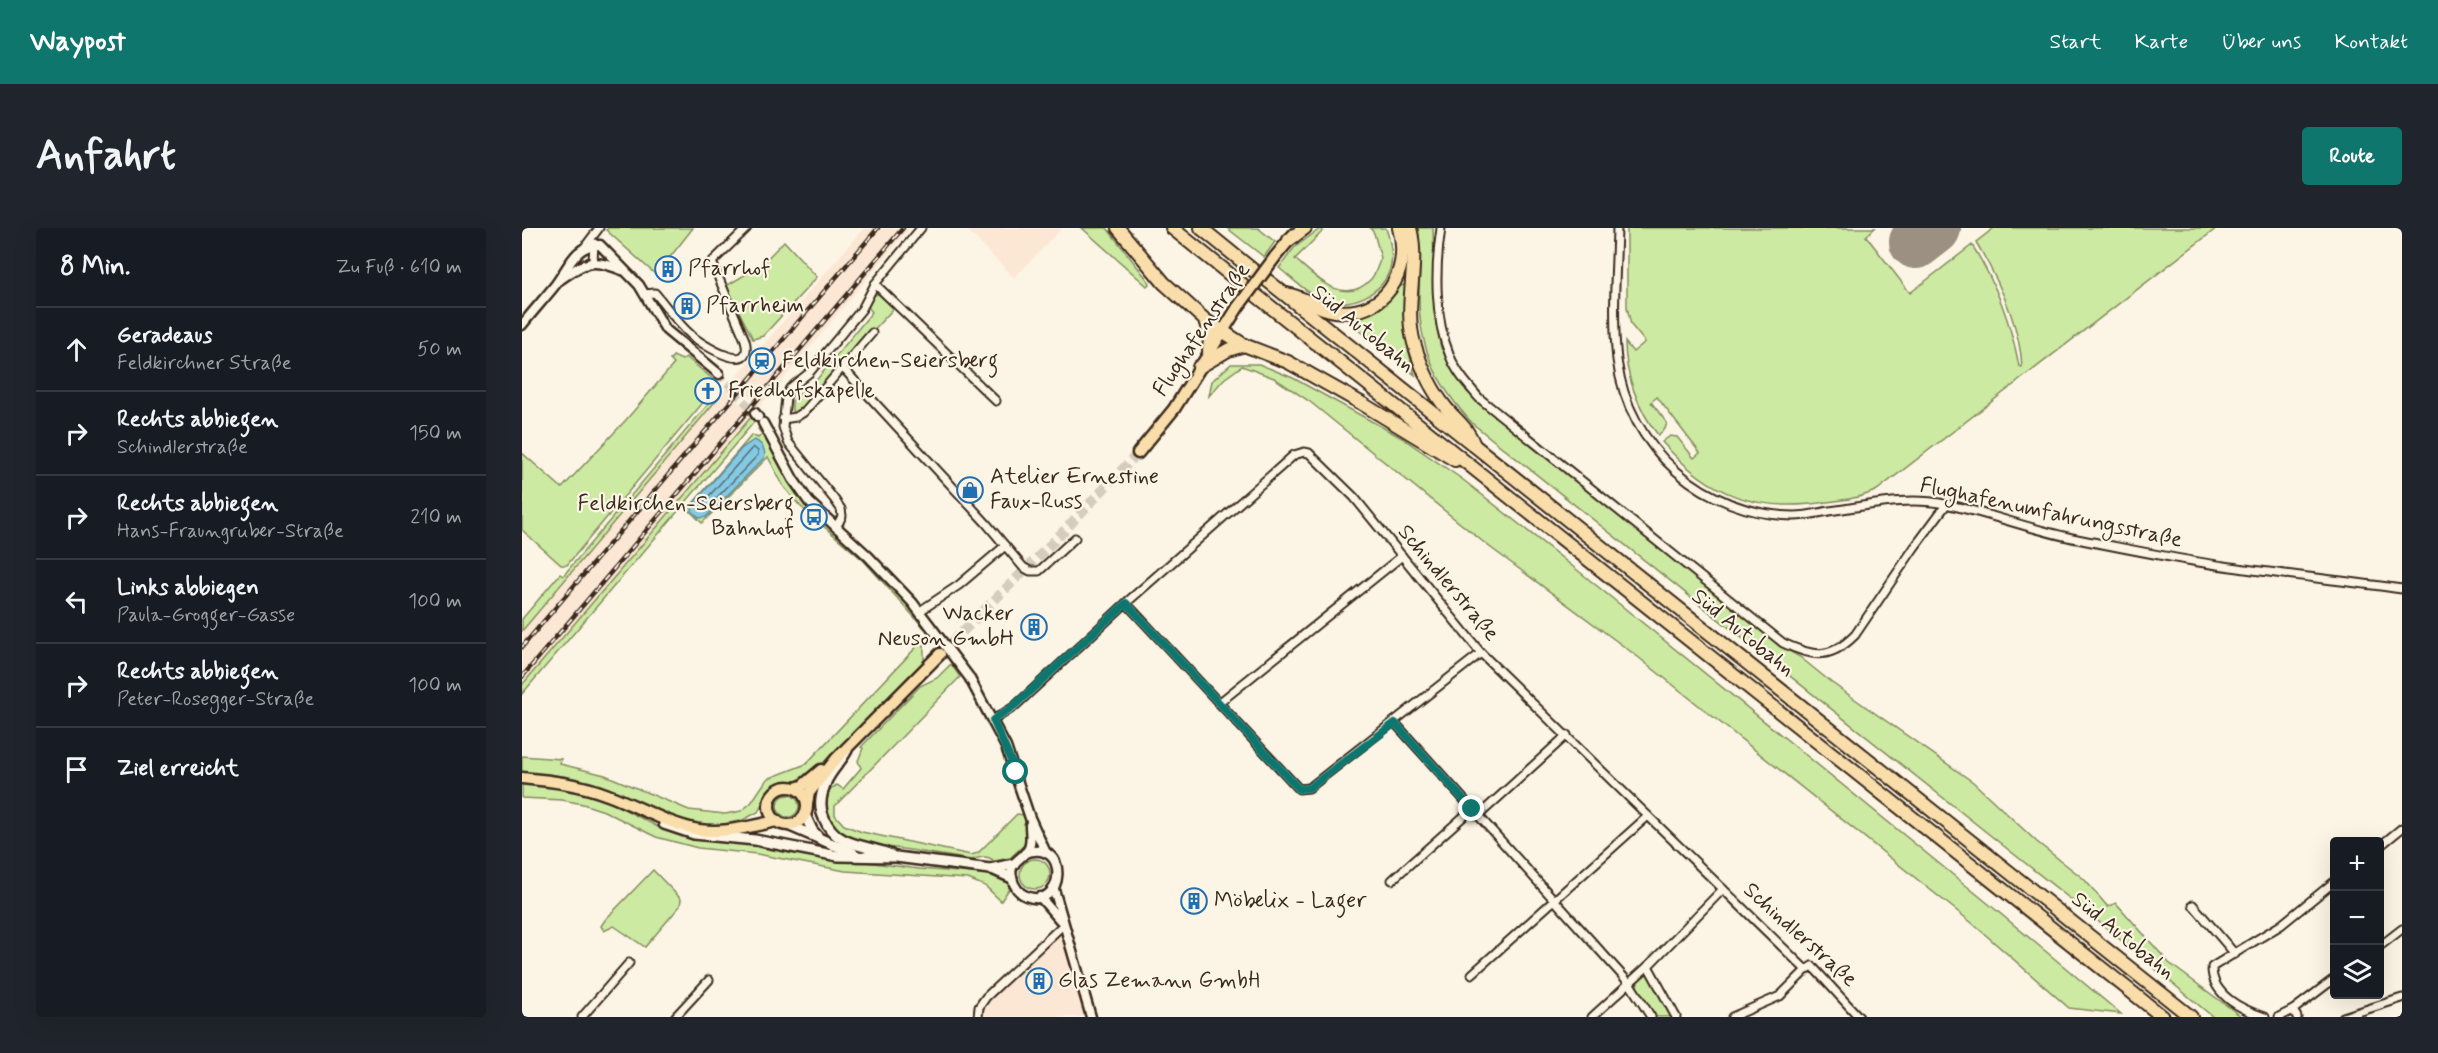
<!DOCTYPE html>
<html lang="de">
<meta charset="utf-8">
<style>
:root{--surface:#171b24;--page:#20242c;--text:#f1f3f6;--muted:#9ea1a6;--line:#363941;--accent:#0f766e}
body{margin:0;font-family:Mynerve,sans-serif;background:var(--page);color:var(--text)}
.controls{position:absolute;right:18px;bottom:18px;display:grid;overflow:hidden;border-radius:6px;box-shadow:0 6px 24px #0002}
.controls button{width:54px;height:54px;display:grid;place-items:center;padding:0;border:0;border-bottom:2px solid var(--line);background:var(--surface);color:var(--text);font:30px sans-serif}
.stop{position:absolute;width:18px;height:18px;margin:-14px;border:4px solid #0f766e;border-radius:50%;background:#fff}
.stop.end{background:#0f766e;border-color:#fff;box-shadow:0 2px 6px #0008}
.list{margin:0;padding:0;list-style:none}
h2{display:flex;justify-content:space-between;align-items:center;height:78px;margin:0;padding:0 24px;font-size:26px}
h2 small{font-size:20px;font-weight:400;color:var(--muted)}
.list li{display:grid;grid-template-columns:39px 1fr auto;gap:18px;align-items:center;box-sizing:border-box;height:84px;padding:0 24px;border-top:2px solid var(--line)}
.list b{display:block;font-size:22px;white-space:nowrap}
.list p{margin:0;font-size:20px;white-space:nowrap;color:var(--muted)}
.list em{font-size:20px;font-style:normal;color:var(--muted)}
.icon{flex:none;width:33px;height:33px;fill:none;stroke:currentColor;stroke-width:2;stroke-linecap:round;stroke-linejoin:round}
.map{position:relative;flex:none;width:1880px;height:789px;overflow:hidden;border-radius:6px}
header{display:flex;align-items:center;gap:36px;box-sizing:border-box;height:84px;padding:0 30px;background:var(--accent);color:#fff}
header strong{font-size:28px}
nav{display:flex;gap:33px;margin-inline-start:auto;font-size:21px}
.intro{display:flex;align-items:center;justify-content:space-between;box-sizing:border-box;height:144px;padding:0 36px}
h1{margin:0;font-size:42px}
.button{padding:15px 27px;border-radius:6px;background:var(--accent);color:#fff;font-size:21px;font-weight:700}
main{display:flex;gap:36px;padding:0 36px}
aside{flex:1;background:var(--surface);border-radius:6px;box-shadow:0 6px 24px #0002}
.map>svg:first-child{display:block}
</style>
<header>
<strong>Waypost</strong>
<nav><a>Start</a><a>Karte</a><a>Über uns</a><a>Kontakt</a></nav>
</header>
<div class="intro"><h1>Anfahrt</h1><a class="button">Route</a></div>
<main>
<aside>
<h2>8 Min.<small>Zu Fuß · 610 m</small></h2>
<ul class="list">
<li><svg class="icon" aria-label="ahead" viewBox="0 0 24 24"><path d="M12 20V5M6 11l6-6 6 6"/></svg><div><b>Geradeaus</b><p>Feldkirchner Straße</p></div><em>50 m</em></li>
<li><svg class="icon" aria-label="right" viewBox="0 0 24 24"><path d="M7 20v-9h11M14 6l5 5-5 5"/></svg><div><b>Rechts abbiegen</b><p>Schindlerstraße</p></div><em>150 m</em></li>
<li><svg class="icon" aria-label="right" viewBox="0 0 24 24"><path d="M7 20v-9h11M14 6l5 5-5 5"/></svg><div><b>Rechts abbiegen</b><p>Hans-Fraungruber-Straße</p></div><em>210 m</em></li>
<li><svg class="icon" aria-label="left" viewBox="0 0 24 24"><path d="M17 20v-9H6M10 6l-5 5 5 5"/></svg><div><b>Links abbiegen</b><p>Paula-Grogger-Gasse</p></div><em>100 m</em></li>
<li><svg class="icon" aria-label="right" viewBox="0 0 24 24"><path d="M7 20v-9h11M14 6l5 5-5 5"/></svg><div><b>Rechts abbiegen</b><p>Peter-Rosegger-Straße</p></div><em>100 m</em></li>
<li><svg class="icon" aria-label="arrive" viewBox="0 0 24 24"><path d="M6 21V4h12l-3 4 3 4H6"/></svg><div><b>Ziel erreicht</b></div></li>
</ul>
</aside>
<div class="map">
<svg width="1880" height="789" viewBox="0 0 1880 789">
<rect width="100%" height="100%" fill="#fcf5e5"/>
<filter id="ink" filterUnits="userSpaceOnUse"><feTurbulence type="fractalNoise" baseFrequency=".0167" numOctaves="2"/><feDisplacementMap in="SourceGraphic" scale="12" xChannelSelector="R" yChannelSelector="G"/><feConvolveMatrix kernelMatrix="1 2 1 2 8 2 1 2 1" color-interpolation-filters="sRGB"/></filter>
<g filter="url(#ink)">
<!-- built -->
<g fill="#fce7d4">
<polygon points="342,0 388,0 238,179 212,151"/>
<polygon points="443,0 540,0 492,50"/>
<polygon points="204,160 230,188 0,457 0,403"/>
<polygon points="539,706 563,789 459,789 459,780"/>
</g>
<!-- green -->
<g fill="#cceaa1" stroke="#848a60" stroke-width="1.5">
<polygon points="86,0 171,0 134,47 84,2"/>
<polygon points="560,0 585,0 628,55 625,58"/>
<polygon points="705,0 736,0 753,14 742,29"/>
<path d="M799 0 801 3 773 31C794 49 822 80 849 51 854 46 856 36 859 30L852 5 848 0H864C868 12 871 24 869 37 863 66 829 80 803 72 785 66 771 51 757 40L772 20Z"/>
<path d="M896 0H911L914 96 919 120 945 164 1258 418 1278 429 1310 455 1451 554 1515 614 1562 651 1586 679 1594 675 1647 735 1720 789H1691L1571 689 951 196C917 159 898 125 897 73 897 48 900 26 896 0Z"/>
<path d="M1105 0H1353L1344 8 1388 65 1450 17C1474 55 1489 95 1497 138L1500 139C1498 96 1476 51 1454 14L1472 0H1695L1355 262C1339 270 1322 272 1305 274 1234 285 1188 268 1140 214L1148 208 1155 209 1172 230 1178 225 1135 169 1129 174 1145 195 1143 201 1136 207C1116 181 1103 147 1103 114L1111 124 1123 114 1109 97 1105 79Z"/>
<polygon points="262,13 295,49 241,108 231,111 204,58 238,38"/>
<polygon points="882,57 886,66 886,121 893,147 827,94 829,87 876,59"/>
<polygon points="356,66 372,80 319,137 282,180 277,185 270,183 270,173 286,158 288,160 350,84 346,79 352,67"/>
<polygon points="151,128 160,132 164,129 193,153 190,164 45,337 39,337 0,302 0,225 40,260 103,193 152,136 148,132"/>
<polygon points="709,136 737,136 771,150 880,210 940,251 1059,345 1269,515 1468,677 1599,786 1547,780 1450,695 1116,429 965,317 787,173 752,150 720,138 702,151 687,168 690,153"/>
<polygon points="193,168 197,169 0,403 0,391 38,346 41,348"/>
<polygon points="230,188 233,193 227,200 0,466 0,457"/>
<path d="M238 199 267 253 288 281 286 284 299 296 301 294C325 315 395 372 402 400L342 333 278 278 262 259 246 229 180 295 166 281 230 207 236 210 240 206 236 201Z"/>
<polygon points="402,411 402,433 289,547 276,554 263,554 253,558 247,564 236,584 221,592 194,598 175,596 147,588 71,555 40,548 0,545 0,528 39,531 38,536 83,547 167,582 203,586 219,583 229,575 245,551 284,536"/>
<path d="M429 436 438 449 313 578V587L322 597 340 604 449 627 456 625 495 586 502 587 505 601 503 616 488 630 472 633C464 626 457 630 449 632 426 628 403 624 380 621 361 618 336 619 320 609 305 598 302 580 305 563L315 557 321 561 339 540 336 533 341 520 339 519 398 458 415 450Z"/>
<polygon points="0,555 44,560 79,569 138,600 172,611 223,614 328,632 397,641 477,647 487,654 487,661 479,673 463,658 446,651 323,643 235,626 176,620 134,609 82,583 61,576 40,572 0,570"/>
<circle cx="266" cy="578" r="11"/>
<circle cx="513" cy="646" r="15"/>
<polygon points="131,642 159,671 158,678 123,719 92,698 82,703 79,698 83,692"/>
<polygon points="1124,746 1130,749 1151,789 1133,789 1115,759 1116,753"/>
</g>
<!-- water -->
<path fill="#84cae5" stroke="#678a95" stroke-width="1.5" d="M232 212C239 214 245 223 242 230L184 289 177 290 170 283 171 276 220 220Z"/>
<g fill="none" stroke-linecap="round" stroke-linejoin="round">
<!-- shore -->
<polygon stroke="#586a6e" stroke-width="1.5" points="231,219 236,223 236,227 183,282 178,282 178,278"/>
<!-- runway -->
<polyline stroke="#9c9082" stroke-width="54" points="1394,14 1412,0"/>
<!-- tertiary-tunnel -->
<polyline stroke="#d5ccbd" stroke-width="8" stroke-dasharray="8 4" stroke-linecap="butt" points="197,146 233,185"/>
<!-- primary-tunnel -->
<polyline stroke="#d5ccbd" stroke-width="10" stroke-dasharray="10 5" stroke-linecap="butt" points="419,425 533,312 616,225"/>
<!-- minor casing -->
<g stroke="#3b2a1e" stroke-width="11">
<g id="minor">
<path d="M919 0C913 40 912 90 928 128 934 144 946 157 957 170L1261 415C1291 429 1308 432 1333 407L1392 320 1424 277"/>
<path d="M1095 0C1094 44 1090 88 1095 132 1106 221 1183 287 1272 288 1284 288 1296 285 1307 283 1345 278 1384 268 1423 276 1467 285 1510 302 1555 311 1606 321 1658 332 1709 339 1766 347 1823 353 1880 361"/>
<polyline points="62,20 77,0"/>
<polyline points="71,33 72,15"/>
<polyline points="353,56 474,173"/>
<path d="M122 66 133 65C145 79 155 95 169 107 179 116 233 150 223 112L190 34 225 0"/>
<polyline points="320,139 464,295 501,339 508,343 517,343 553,310"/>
<polyline points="261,191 274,189 282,184 350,105"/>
<polyline points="314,300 320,288 319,281 312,271 266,214 261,199 264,169 268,160 287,145 340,81 353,56 399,0"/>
<polyline points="604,375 777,561 787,560 959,425"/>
<polyline points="398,383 437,357 483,318"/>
<polyline points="697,475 880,328"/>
<polyline points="471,492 492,479 604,375 772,227 782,224 787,225 832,269 959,425 1284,742 1290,738 1337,789"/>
<polyline points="873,495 1108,756 1129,789"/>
<polyline points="956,588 1045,507"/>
<polyline points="1858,618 1880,600"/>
<polyline points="870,652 950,581"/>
<polyline points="1671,677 1713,726"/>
<polyline points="1858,718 1880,701"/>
<polyline points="1126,738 1154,789"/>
<polyline points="950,746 1126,588"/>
<polyline points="60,789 107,735"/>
<polyline points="153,789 187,752"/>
<polyline points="456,789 457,779 464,769 541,697"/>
<polyline points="1070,789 1126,738 1201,661"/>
<polyline points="1210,789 1258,768 1284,742"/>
<path d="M1743 789C1720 782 1689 767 1690 739L1759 697 1812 654"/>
<polyline points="1757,789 1771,782"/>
<polyline points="1775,789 1771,782 1812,751"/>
<polyline points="1821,789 1880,770"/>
</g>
</g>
<!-- tertiary casing -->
<g stroke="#3b2a1e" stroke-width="13">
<g id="tertiary">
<path d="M39 51C64 33 71 30 100 42"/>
<path d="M0 97C11 83 23 70 34 56 46 40 54 15 78 17L117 57 144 102 197 146"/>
<polyline points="233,185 236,189"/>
<polyline points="241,195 271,251 287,274 346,328 390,374 447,449 484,519 508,590 524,625"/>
<path d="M503 625C549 609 543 684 504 668 497 665 492 658 490 650 486 632 501 632 507 620 510 613 508 604 508 597"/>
<polyline points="532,661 569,789"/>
<polyline points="518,669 538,692"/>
</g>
</g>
<!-- secondary casing -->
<g stroke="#3b2a1e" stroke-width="14">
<g id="secondary">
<path d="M325 522C319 534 309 542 304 554 299 566 296 578 302 590 314 620 344 616 369 627"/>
<polyline points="283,587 290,602 297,610"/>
<polyline points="142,596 172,606 233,612 316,628 374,629 468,641 492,636"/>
<polyline points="266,597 331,625"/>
<polyline points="470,641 490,650"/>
</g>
</g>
<!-- primary casing -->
<g stroke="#3b2a1e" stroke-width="15">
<g id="primary">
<polyline points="753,29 772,6"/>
<polyline points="616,225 652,181 716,79"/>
<path d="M0 550C30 553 58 556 86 567 116 578 145 596 177 602 203 606 229 598 255 593"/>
<circle cx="266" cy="578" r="19"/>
<polyline points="273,560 280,558 299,542"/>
<polyline points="285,575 287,565 314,531 418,426"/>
</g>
</g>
<!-- motorway casing -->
<g stroke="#3b2a1e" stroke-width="16">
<g id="motorway">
<polyline points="596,0 642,55 683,92 722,117 766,134 839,175 933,232"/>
<polyline points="650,0 721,57"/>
<polyline points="679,0 732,43"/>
<path d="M888 0C898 38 881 77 892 115 899 139 909 162 925 181 937 195 945 199 952 217"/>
<polyline points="767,12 783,0"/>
<polyline points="746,53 1669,789"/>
<path d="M764 66C782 69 795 81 813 83 862 90 890 44 877 0"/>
<polyline points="735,68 1641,789"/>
<polyline points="683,92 688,108 687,123"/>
<polyline points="677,139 706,122 722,117"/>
</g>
</g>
<!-- minor -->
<use href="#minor" stroke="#fcf5e5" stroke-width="7"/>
<!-- tertiary -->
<use href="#tertiary" stroke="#fcf5e5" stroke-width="8"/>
<!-- secondary -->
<use href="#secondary" stroke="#fcf5e5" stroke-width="9"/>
<!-- primary -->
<use href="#primary" stroke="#f9deab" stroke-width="10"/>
<!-- motorway -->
<use href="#motorway" stroke="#f9deab" stroke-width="12"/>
<!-- rail casing -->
<g stroke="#3b2a1e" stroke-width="4.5">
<g id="rail">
<polyline points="0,419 356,0"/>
<polyline points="0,449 381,0"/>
</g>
</g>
<!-- rail -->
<use href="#rail" stroke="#fcf5e5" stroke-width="2" stroke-dasharray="7" stroke-linecap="butt"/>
<!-- primary-bridge casing -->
<g stroke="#3b2a1e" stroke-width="15" stroke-linecap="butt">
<polyline id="primary-bridge" points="716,79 753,29"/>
</g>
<!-- primary-bridge -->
<use href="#primary-bridge" stroke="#f9deab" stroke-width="10"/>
</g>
</g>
<g fill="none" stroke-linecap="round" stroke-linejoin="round" filter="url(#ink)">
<!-- route -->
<polyline stroke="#0f766e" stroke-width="8" points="494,544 471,492 492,478 604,375 777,561 787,560 873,495 950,581"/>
</g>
<!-- icons -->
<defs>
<g id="building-ring" transform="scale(1.35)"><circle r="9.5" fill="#fcf5e5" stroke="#1f6fb2" stroke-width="1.5"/><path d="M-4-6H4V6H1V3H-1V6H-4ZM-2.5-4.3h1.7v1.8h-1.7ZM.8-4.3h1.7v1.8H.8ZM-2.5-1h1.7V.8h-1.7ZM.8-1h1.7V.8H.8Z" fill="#1f6fb2"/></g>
<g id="station-ring" transform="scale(1.35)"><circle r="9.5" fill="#fcf5e5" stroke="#1f6fb2" stroke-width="1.5"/><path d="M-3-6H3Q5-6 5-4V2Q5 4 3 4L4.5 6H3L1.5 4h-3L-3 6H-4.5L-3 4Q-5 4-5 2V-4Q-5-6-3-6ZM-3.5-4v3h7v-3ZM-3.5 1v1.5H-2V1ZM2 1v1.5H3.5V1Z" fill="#1f6fb2"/></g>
<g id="church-ring" transform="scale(1.35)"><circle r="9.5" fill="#fcf5e5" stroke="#1f6fb2" stroke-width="1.5"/><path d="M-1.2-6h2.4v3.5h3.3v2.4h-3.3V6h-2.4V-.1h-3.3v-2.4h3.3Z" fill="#1f6fb2"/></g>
<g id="shop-ring" transform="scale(1.35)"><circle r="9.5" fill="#fcf5e5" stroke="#1f6fb2" stroke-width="1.5"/><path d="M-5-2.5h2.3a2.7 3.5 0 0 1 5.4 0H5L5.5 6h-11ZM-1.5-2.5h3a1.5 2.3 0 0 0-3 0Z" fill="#1f6fb2"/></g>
<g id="bus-ring" transform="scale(1.35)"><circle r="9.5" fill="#fcf5e5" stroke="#1f6fb2" stroke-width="1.5"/><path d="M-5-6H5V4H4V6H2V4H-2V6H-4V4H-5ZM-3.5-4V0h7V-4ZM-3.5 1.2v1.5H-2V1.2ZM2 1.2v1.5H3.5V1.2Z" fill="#1f6fb2"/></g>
</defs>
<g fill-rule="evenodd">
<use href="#building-ring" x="146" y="41"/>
<use href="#building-ring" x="165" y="78"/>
<use href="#station-ring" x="240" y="133"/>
<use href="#church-ring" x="186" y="163"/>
<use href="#shop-ring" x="448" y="262"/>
<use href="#bus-ring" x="292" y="289"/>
<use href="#building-ring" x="512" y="399"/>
<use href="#building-ring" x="672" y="673"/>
<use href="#building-ring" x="517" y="753"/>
</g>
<g text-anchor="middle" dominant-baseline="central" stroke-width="4.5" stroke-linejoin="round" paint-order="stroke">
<!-- poi labels -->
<g font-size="22" fill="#3b2a1e" stroke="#fcf5e5" text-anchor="start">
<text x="166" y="41">Pfarrhof</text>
<text x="184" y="78">Pfarrheim</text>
<text x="260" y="133">Feldkirchen-Seiersberg</text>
<text x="206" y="163">Friedhofskapelle</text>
<text x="468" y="249">Atelier Ernestine<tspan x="468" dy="25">Faux-Russ</tspan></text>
<text x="272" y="276" text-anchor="end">Feldkirchen-Seiersberg<tspan x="272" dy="25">Bahnhof</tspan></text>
<text x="492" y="386" text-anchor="end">Wacker<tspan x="492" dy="25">Neuson GmbH</tspan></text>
<text x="692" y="673">Möbelix - Lager</text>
<text x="536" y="753">Glas Zemann GmbH</text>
</g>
<!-- street labels -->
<g font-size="22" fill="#3b2a1e" stroke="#fcf5e5">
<text transform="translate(841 101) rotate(39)">Süd Autobahn</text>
<text transform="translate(680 102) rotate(-56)">Flughafenstraße</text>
<text transform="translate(1529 285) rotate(12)">Flughafenumfahrungsstraße</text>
<text transform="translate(926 355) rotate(50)">Schindlerstraße</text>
<text transform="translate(1221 405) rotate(39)">Süd Autobahn</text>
<text transform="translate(1278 707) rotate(42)">Schindlerstraße</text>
<text transform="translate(1601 708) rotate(39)">Süd Autobahn</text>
</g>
</g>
</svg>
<div class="controls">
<button>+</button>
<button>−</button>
<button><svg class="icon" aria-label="layers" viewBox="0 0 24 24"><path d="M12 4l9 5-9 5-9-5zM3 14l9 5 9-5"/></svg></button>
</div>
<div class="stop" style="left:494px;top:544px"></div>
<div class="stop end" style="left:950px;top:581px"></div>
</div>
</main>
